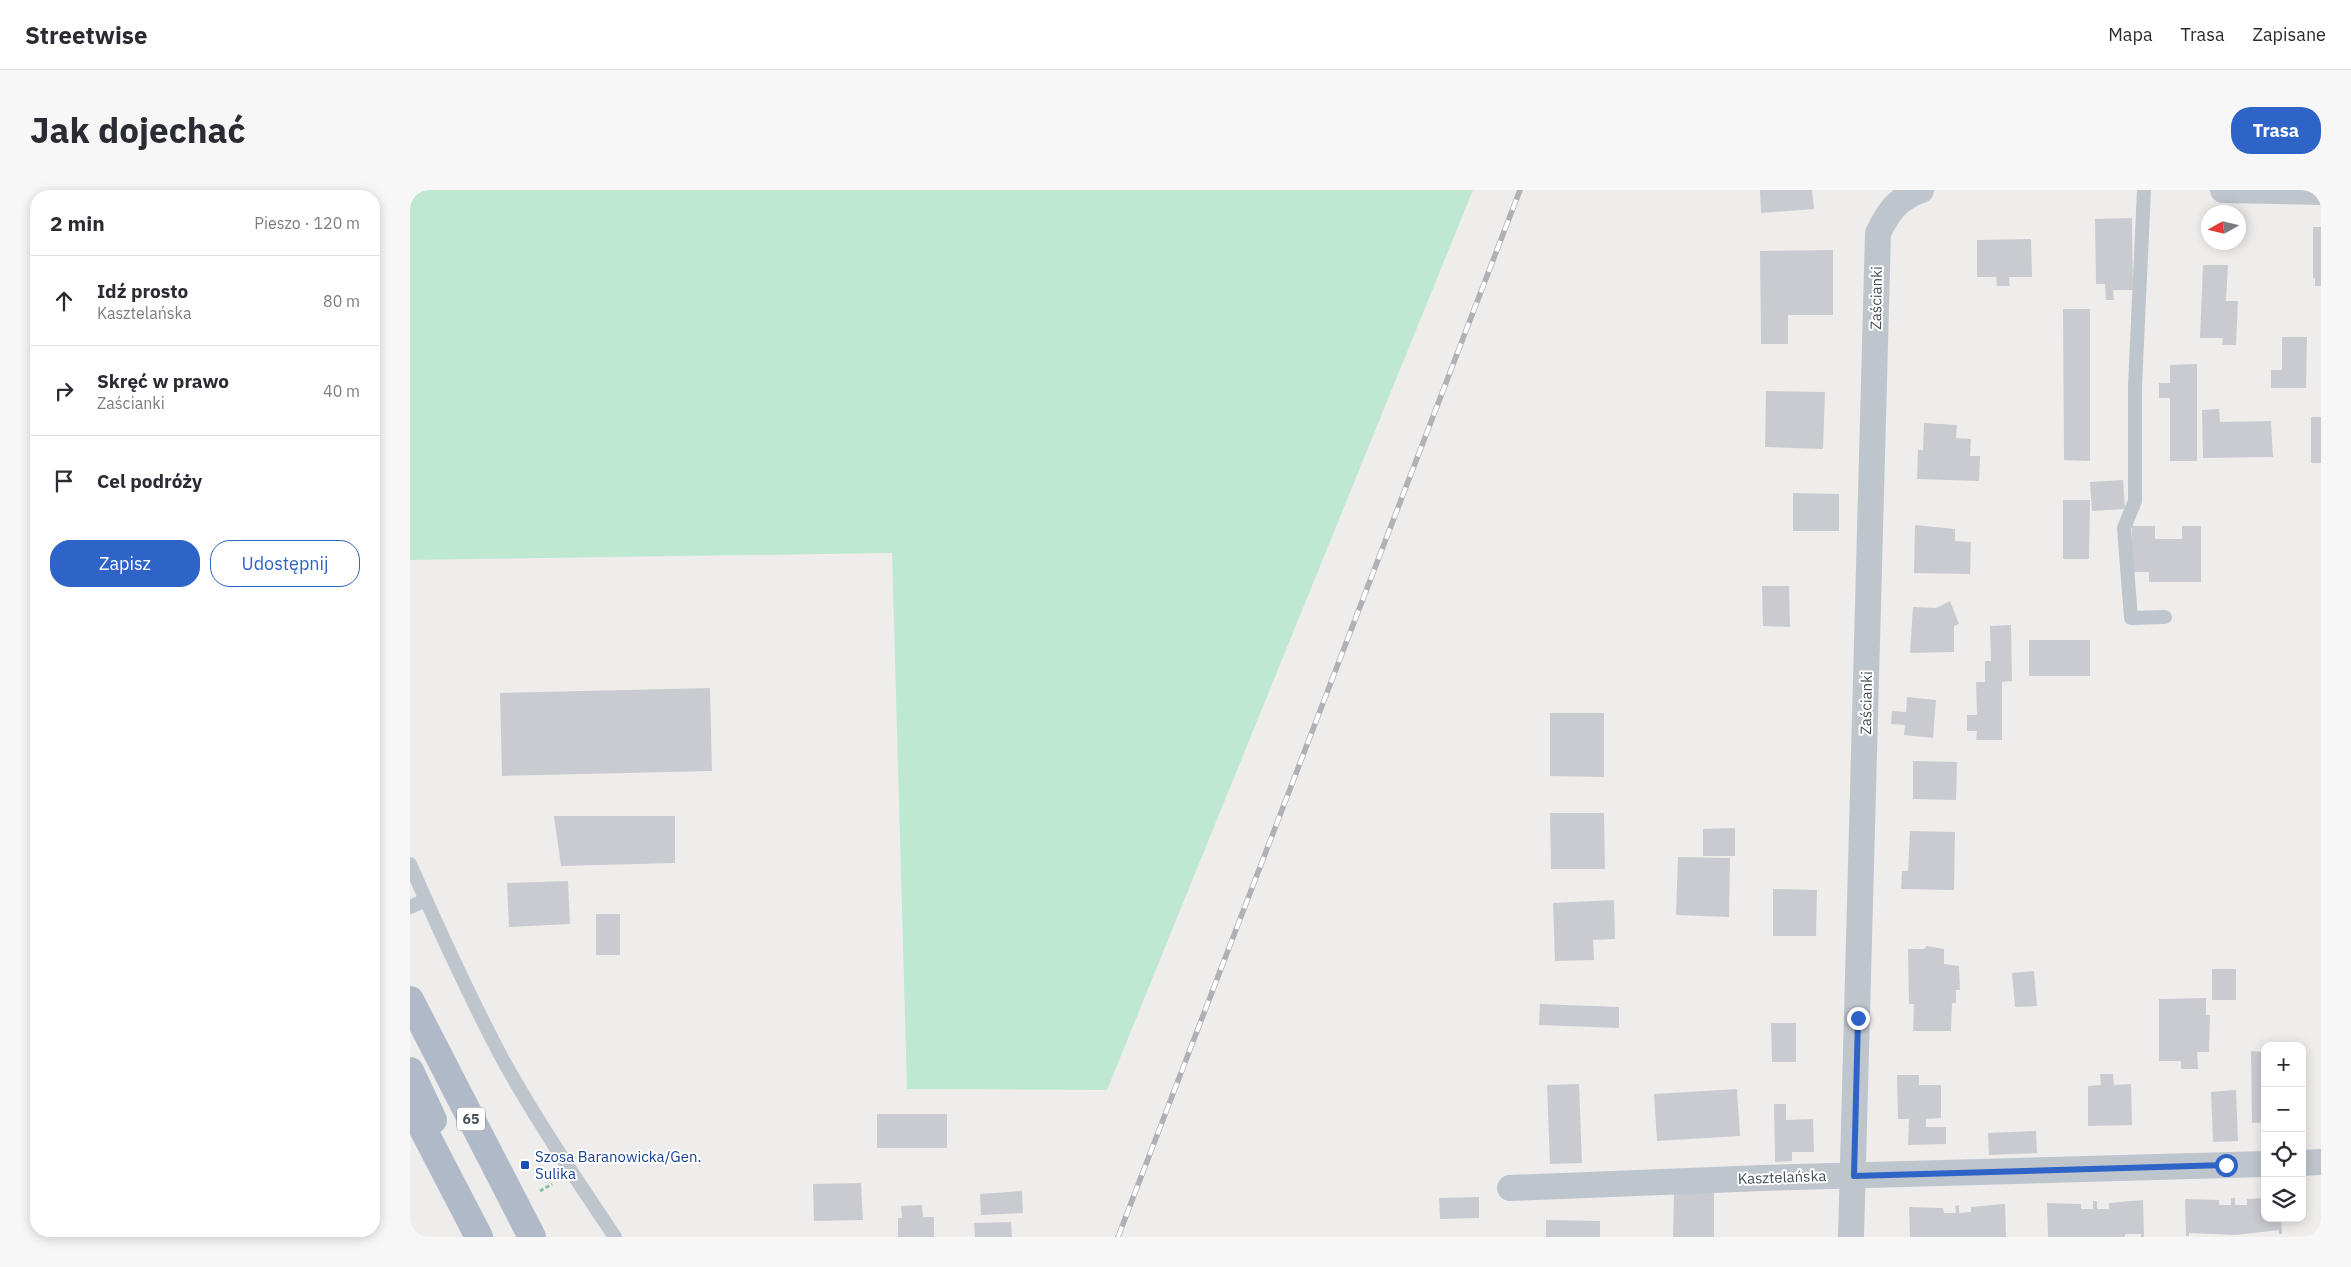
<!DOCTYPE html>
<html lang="pl">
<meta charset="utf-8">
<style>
:root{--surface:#fff;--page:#f7f7f7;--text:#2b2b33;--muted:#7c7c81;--line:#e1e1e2;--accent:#2e63c7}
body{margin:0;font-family:"IBM Plex Sans",sans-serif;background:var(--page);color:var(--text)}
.controls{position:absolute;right:15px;bottom:15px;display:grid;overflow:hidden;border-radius:10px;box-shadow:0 2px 12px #0003}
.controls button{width:45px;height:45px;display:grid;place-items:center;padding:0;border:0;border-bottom:1px solid var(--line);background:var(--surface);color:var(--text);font:25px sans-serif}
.compass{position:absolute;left:1791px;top:15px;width:45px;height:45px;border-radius:50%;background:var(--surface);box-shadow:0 2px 12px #0003;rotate:262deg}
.stop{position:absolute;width:15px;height:15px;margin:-11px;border:4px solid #2e63c7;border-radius:50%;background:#fff}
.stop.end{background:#2e63c7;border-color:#fff;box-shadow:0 1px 5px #0008}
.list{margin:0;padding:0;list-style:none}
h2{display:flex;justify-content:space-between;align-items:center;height:65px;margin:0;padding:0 20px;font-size:21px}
h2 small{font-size:16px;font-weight:400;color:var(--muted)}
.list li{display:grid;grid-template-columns:32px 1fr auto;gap:15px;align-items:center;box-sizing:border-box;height:90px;padding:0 20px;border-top:1px solid var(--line)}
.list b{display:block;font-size:19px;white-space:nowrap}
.list p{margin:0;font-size:16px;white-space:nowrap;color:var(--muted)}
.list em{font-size:16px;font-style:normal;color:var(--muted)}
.actions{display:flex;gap:10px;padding:15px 20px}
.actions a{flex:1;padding:11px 0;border:1px solid var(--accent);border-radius:20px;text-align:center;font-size:18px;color:var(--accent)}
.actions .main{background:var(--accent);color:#fff}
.icon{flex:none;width:28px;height:28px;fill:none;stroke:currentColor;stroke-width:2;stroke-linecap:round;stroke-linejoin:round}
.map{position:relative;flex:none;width:1911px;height:1047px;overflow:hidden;border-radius:20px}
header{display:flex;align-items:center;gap:30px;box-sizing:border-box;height:70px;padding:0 25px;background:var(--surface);border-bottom:1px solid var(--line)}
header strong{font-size:24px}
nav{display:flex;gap:28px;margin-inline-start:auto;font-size:18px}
.intro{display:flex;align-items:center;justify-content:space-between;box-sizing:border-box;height:120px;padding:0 30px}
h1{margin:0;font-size:35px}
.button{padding:12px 22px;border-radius:20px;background:var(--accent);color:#fff;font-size:18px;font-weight:700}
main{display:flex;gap:30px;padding:0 30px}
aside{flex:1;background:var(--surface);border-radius:20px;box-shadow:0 2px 12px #0003}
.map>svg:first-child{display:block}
</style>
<header>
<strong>Streetwise</strong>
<nav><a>Mapa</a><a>Trasa</a><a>Zapisane</a></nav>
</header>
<div class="intro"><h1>Jak dojechać</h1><a class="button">Trasa</a></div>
<main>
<aside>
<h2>2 min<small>Pieszo · 120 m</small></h2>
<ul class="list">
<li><svg class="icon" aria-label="ahead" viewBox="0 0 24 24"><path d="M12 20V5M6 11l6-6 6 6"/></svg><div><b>Idź prosto</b><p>Kasztelańska</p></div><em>80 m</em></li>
<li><svg class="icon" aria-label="right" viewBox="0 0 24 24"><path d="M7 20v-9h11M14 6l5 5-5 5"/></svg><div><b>Skręć w prawo</b><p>Zaścianki</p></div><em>40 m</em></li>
<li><svg class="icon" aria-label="arrive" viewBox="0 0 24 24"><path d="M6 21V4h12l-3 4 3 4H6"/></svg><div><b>Cel podróży</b></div></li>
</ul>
<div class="actions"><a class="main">Zapisz</a><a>Udostępnij</a></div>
</aside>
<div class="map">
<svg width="1911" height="1047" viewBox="0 0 1911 1047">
<rect width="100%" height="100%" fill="#efedec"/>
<!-- green -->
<polygon fill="#bfe8d3" points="0,0 1063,0 697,900 497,899 482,363 0,370"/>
<!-- building -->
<g fill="#cacbd1">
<polygon points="1350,0 1402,0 1404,19 1351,23"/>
<polygon points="1722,28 1723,100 1703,100 1704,110 1696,110 1695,94 1686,94 1685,29"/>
<polygon points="1903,37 1911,37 1911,96 1905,96 1905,88 1903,88"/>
<polygon points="1621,49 1622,87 1599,87 1600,96 1587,96 1586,87 1567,87 1567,50"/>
<polygon points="1423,60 1423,125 1378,125 1378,154 1351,154 1350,61"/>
<polygon points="1793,75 1818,75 1816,111 1828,111 1826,155 1812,155 1813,148 1790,148"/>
<polygon points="1653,119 1680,119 1680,271 1654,270"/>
<polygon points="1872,147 1897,147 1896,198 1861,198 1861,180 1872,180"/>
<polygon points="1787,174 1787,271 1760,271 1760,208 1749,208 1749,193 1760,193 1760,175"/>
<polygon points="1356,201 1415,202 1413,259 1355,257"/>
<polygon points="1809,219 1810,232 1861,231 1863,267 1793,268 1792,220"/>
<rect x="1901" y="227" width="10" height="46"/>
<polygon points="1514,233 1547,235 1546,248 1561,249 1560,266 1570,266 1569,291 1507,289 1508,260 1513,260"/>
<polygon points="1713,290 1715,319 1682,321 1680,292"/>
<polygon points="1383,303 1429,304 1429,341 1383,341"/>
<polygon points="1653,310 1680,310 1679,369 1653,369"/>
<polygon points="1505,335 1545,339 1545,351 1561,352 1560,384 1504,383"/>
<polygon points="1722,336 1745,336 1745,349 1772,349 1772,336 1791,336 1791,392 1739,392 1739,382 1722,382"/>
<polygon points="1352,396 1379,396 1380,437 1353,436"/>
<polygon points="1540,411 1549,434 1544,436 1544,462 1500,463 1503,417 1526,418"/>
<polygon points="1601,435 1602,491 1592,492 1592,550 1566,550 1567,541 1557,541 1557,525 1567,525 1566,492 1575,492 1575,471 1581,471 1580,436"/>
<rect x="1619" y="450" width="61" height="36"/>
<polygon points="300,498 302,581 92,586 90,503"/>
<polygon points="1497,507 1526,510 1523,548 1494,545 1495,535 1481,534 1482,521 1496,522"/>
<polygon points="1140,523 1194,523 1194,587 1140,586"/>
<polygon points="1503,571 1547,572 1546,610 1503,609"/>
<polygon points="1140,623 1194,623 1195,679 1141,679"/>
<polygon points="144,626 265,626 265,673 151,676"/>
<polygon points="1325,638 1325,666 1293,666 1293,639"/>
<polygon points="1500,641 1545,642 1544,700 1491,699 1492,681 1498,681"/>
<polygon points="1268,667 1320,668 1319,727 1266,725"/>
<polygon points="158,691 160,734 99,737 97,693"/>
<polygon points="1363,699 1407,700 1406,746 1363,746"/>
<polygon points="1204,710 1205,749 1183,750 1184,770 1145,771 1143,713"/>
<rect x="186" y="724" width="24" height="41"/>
<polygon points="1517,756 1534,759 1534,774 1549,776 1550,800 1546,800 1546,813 1542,813 1541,841 1503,841 1504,814 1499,814 1498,759 1514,759"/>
<rect x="1802" y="779" width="24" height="31"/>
<polygon points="1624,781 1627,816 1605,817 1602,783"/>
<polygon points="1796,808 1796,825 1800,825 1799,862 1787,862 1788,879 1771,879 1771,871 1749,871 1749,809"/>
<polygon points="1130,814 1209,817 1209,838 1129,835"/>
<polygon points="1361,833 1386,833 1386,872 1362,872"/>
<polygon points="1841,861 1855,862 1855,932 1842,933"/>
<polygon points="1690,884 1703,884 1704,895 1721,894 1722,935 1678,936 1678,896 1691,895"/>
<polygon points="1487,885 1509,885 1509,895 1531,895 1531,928 1516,929 1516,937 1536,937 1536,954 1498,955 1499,929 1488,929"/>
<polygon points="1169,894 1172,973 1140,974 1137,895"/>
<polygon points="1327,899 1330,946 1247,951 1244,904"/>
<polygon points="1826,900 1828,951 1803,952 1801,902"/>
<polygon points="1364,914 1376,914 1376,930 1403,929 1404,962 1382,962 1382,971 1365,972"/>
<rect x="467" y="924" width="70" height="34"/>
<polygon points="1626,941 1627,963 1579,965 1578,943"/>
<polygon points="451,993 453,1030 404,1031 403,994"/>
<polygon points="612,1001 613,1023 571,1025 570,1004"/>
<polygon points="1264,1003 1304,1003 1304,1047 1263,1047"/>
<polygon points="1069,1007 1069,1028 1030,1029 1029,1008"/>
<polygon points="1821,1008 1825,1008 1825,1015 1837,1015 1837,1009 1855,1008 1855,1028 1871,1028 1872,1044 1869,1044 1869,1040 1826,1045 1779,1043 1779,1046 1776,1046 1775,1009 1809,1010 1809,1015 1821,1015"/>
<polygon points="1733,1010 1734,1047 1731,1047 1731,1044 1715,1044 1715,1047 1638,1047 1637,1013 1671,1014 1671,1019 1683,1019 1683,1011 1687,1011 1687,1019 1699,1019 1699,1013"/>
<polygon points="1593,1014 1595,1014 1596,1047 1500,1047 1499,1017 1533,1018 1534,1023 1546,1023 1545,1016 1549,1015 1549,1023 1561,1022 1561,1017"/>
<polygon points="512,1015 513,1027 524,1027 524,1047 488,1047 488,1028 492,1028 491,1016"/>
<polygon points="1136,1030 1190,1031 1190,1047 1136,1047"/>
<polygon points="601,1032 602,1047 565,1047 564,1033"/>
</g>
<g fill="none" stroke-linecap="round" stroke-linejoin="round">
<!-- path -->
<polyline stroke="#7cc2a5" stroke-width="3" stroke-dasharray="4 2.5" stroke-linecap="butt" points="130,1001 142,994"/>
<!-- service -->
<g stroke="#bfc5cd" stroke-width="14">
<polyline points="1734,0 1725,196 1725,311 1714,338 1721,428 1755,427"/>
<path d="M0 674C29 740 59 806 93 870 127 931 166 989 205 1047"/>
<polyline points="0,717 16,710"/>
</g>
<!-- minor -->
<g stroke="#bfc5cd" stroke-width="26">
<polyline points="1813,0 1911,2"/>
<polyline points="1892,973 1911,972"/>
<polyline points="1100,998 1353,988 1855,974"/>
<path d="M1441 1047 1468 43C1479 21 1487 9 1511 0"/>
</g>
<!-- primary -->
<g stroke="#afb9c8" stroke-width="28">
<polyline points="0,810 122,1047"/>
<polyline points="0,881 23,930"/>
<polyline points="0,914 69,1047"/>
</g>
<!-- rail casing -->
<g stroke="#afb1b6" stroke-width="5.5">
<polyline id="rail" points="708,1047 1110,0"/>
</g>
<!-- rail -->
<use href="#rail" stroke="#fff" stroke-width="4" stroke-dasharray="11" stroke-linecap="butt"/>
</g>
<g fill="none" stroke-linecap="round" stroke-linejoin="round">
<!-- route -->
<polyline stroke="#2e63c7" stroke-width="6" points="1448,828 1444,986 1816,975"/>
</g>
<!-- markers -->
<rect fill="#1a4fb4" stroke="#fff" stroke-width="2" x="110" y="970" width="10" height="10" rx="2.5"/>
<g text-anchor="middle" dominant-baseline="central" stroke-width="4" stroke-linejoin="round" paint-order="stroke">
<!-- shield labels -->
<rect fill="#fff" stroke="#7e8389" stroke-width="1" x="47" y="917.5" width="28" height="23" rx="4"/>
<g font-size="14" font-weight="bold" fill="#474e57">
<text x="61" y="929">65</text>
</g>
<!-- street labels -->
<g font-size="15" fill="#474e57" stroke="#fff">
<text transform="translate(1466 108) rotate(-89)">Zaścianki</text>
<text transform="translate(1456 513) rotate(-89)">Zaścianki</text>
<text transform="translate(1372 987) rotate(-2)">Kasztelańska</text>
</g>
<!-- transit labels -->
<g font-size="15" fill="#164399" stroke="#fff" text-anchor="start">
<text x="125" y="966">Szosa Baranowicka/Gen.<tspan x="125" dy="17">Sulika</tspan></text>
</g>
</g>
</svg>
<div class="controls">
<button>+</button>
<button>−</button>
<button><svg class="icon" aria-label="locate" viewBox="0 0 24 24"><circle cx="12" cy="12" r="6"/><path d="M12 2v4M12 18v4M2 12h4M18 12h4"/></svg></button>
<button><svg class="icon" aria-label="layers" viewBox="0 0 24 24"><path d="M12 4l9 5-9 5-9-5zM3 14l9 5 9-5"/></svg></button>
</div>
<svg class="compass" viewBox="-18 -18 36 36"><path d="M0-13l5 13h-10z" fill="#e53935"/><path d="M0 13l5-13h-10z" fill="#7c7c81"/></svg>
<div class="stop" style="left:1816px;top:975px"></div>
<div class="stop end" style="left:1448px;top:828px"></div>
</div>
</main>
